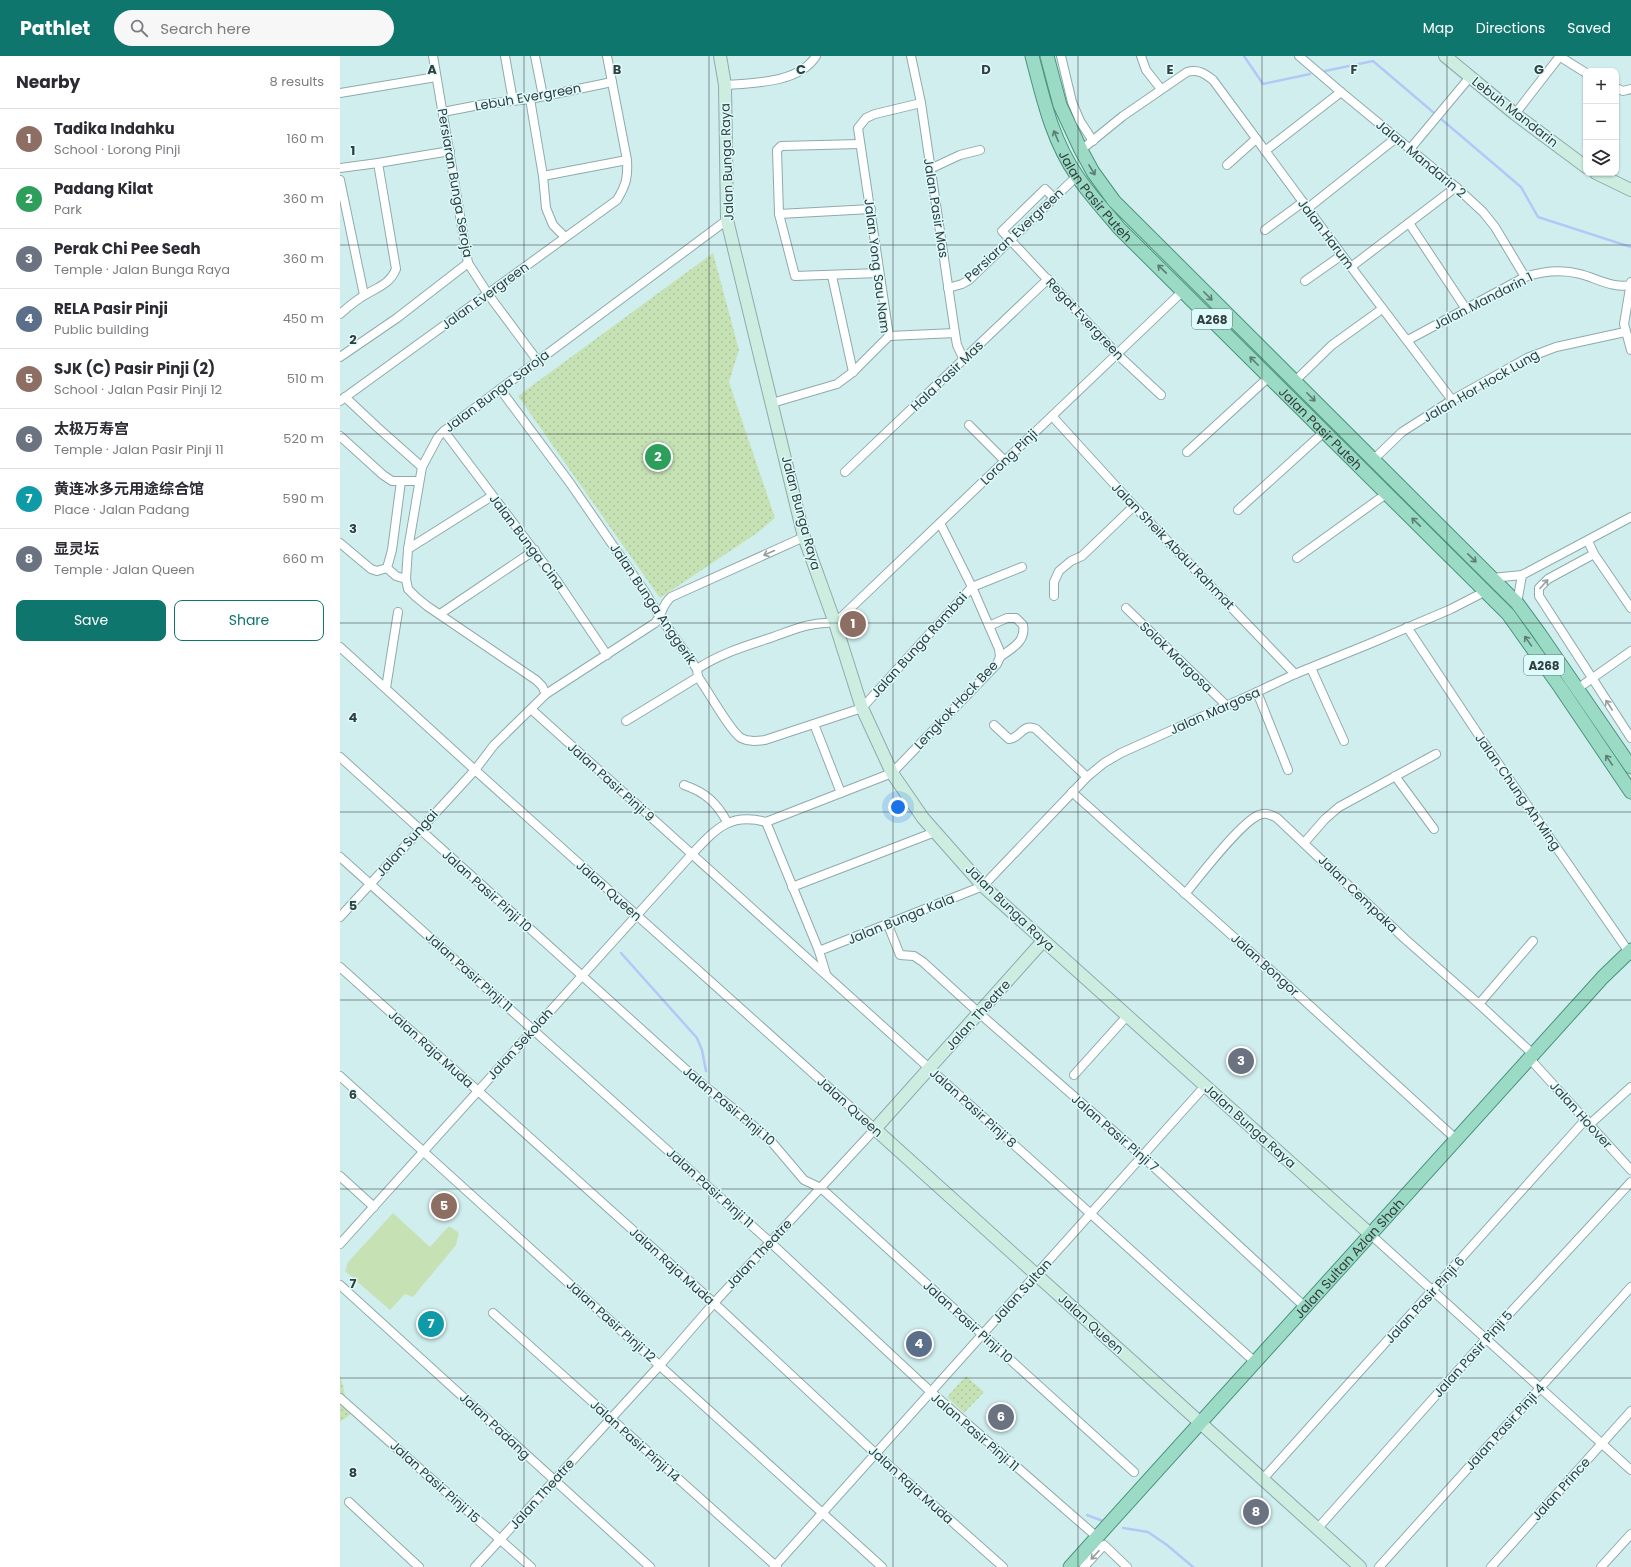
<!DOCTYPE html>
<meta charset="utf-8">
<style>
:root{--surface:#fff;--page:#f7f7f7;--text:#2b2b33;--muted:#7c7c81;--line:#e1e1e2;--accent:#0f766e}
body{margin:0;font-family:Poppins,"Noto Sans SC",sans-serif;background:var(--page);color:var(--text)}
.controls{position:absolute;right:12px;top:12px;display:grid;overflow:hidden;border-radius:8px;box-shadow:0 1px 3px #0004}
.controls button{width:36px;height:36px;display:grid;place-items:center;padding:0;border:0;border-bottom:1px solid var(--line);background:var(--surface);color:var(--text);font:20px sans-serif}
.you{position:absolute;left:558px;top:751px;width:14px;height:14px;margin:-10px;border:3px solid #fff;border-radius:50%;background:#1a73e8;box-shadow:0 0 0 6px #1a73e833}
.badge{display:grid;place-items:center;width:26px;height:26px;border-radius:50%;background:var(--accent);color:#fff;font-size:13px;font-weight:700}
.pin{position:absolute;translate:-50% -50%;border:2px solid #fff;box-shadow:0 1px 4px #0006}
.list{margin:0;padding:0;list-style:none}
h2{display:flex;justify-content:space-between;align-items:center;height:52px;margin:0;padding:0 16px;font-size:17px}
h2 small{font-size:13px;font-weight:400;color:var(--muted)}
.list li{display:grid;grid-template-columns:26px 1fr auto;gap:12px;align-items:center;box-sizing:border-box;height:60px;padding:0 16px;border-top:1px solid var(--line)}
.list b{display:block;font-size:15px;white-space:nowrap}
.list p{margin:0;font-size:13px;white-space:nowrap;color:var(--muted)}
.list em{font-size:13px;font-style:normal;color:var(--muted)}
.actions{display:flex;gap:8px;padding:12px 16px}
.actions a{flex:1;padding:9px 0;border:1px solid var(--accent);border-radius:8px;text-align:center;font-size:14px;color:var(--accent)}
.actions .main{background:var(--accent);color:#fff}
.icon{flex:none;width:22px;height:22px;fill:none;stroke:currentColor;stroke-width:2;stroke-linecap:round;stroke-linejoin:round}
.map{position:relative;flex:none;width:1291px;height:1511px;overflow:hidden}
header{display:flex;align-items:center;gap:24px;box-sizing:border-box;height:56px;padding:0 20px;background:var(--accent);color:#fff}
header strong{font-size:19px}
nav{display:flex;gap:22px;margin-inline-start:auto;font-size:14px}
.search{width:280px;height:36px;background:var(--page);display:flex;align-items:center;gap:10px;box-sizing:border-box;padding:0 14px;border-radius:22px;color:var(--muted);font-size:15px}
main{display:flex}
aside{flex:1;background:var(--surface)}
.map>svg:first-child{display:block}
</style>
<header>
<strong>Pathlet</strong>
<div class="search"><svg class="icon" aria-label="search" viewBox="0 0 24 24"><circle cx="10" cy="10" r="6"/><path d="M15 15l6 6"/></svg>Search here</div>
<nav><a>Map</a><a>Directions</a><a>Saved</a></nav>
</header>
<main>
<aside>
<h2>Nearby<small>8 results</small></h2>
<ul class="list">
<li><span class="badge" style="background:#8d6e63">1</span><div><b>Tadika Indahku</b><p>School · Lorong Pinji</p></div><em>160 m</em></li>
<li><span class="badge" style="background:#2e9e5b">2</span><div><b>Padang Kilat</b><p>Park</p></div><em>360 m</em></li>
<li><span class="badge" style="background:#6b7280">3</span><div><b>Perak Chi Pee Seah</b><p>Temple · Jalan Bunga Raya</p></div><em>360 m</em></li>
<li><span class="badge" style="background:#5c6f8a">4</span><div><b>RELA Pasir Pinji</b><p>Public building</p></div><em>450 m</em></li>
<li><span class="badge" style="background:#8d6e63">5</span><div><b>SJK (C) Pasir Pinji (2)</b><p>School · Jalan Pasir Pinji 12</p></div><em>510 m</em></li>
<li><span class="badge" style="background:#6b7280">6</span><div><b>太极万寿宫</b><p>Temple · Jalan Pasir Pinji 11</p></div><em>520 m</em></li>
<li><span class="badge" style="background:#0f9aa8">7</span><div><b>黄连冰多元用途综合馆</b><p>Place · Jalan Padang</p></div><em>590 m</em></li>
<li><span class="badge" style="background:#6b7280">8</span><div><b>显灵坛</b><p>Temple · Jalan Queen</p></div><em>660 m</em></li>
</ul>
<div class="actions"><a class="main">Save</a><a>Share</a></div>
</aside>
<div class="map">
<svg width="1291" height="1511" viewBox="0 0 1291 1511">
<defs>
<pattern id="park-dots" width="8" height="8" patternUnits="userSpaceOnUse"><rect width="8" height="8" fill="#c6e2b4"/><path d="M2 2h.1M6 6h.1" fill="none" stroke="#abc39c" stroke-width="1.8" stroke-linecap="round"/></pattern>
</defs>
<rect width="100%" height="100%" fill="#d1eeef"/>
<!-- grass -->
<polygon fill="#c6e2b4" points="53,1157 90,1191 109,1170 119,1177 116,1189 73,1241 65,1238 50,1254 5,1215 8,1206"/>
<!-- park -->
<g fill="url(#park-dots)">
<polygon points="373,197 399,294 389,326 435,462 417,477 320,542 178,340"/>
<polygon points="0,1318 10,1359 0,1366"/>
<polygon points="626,1320 644,1336 624,1357 607,1341"/>
</g>
<g fill="none" stroke-linecap="round" stroke-linejoin="round">
<!-- stream -->
<g stroke="#b4c8f6" stroke-width="2.5">
<polyline points="904,0 923,28 970,18"/>
<polyline points="985,15 1033,5 1181,131 1198,161 1291,191"/>
<polyline points="281,897 357,982 362,994 366,1015"/>
<polyline points="747,1459 763,1465"/>
<polyline points="783,1472 808,1476 827,1489 853,1511"/>
</g>
<!-- street casing -->
<g stroke="#8faaac" stroke-width="10">
<g id="street">
<polyline points="93,0 128,207 148,238 197,304"/>
<polyline points="165,0 173,45"/>
<polyline points="195,0 203,40"/>
<polyline points="571,0 581,47 615,277 617,289 624,304"/>
<polyline points="721,0 732,46 740,65 753,85"/>
<polyline points="801,0 806,14 821,33"/>
<polyline points="959,0 1001,36 1116,131 1143,156 1155,171 1185,221"/>
<polyline points="1219,0 1246,17"/>
<path d="M385 29C414 27 459 27 476 0"/>
<polyline points="1276,32 1283,35 1291,33"/>
<polyline points="0,37 96,21"/>
<polyline points="190,43 203,120 206,152 213,169 225,181"/>
<polyline points="103,56 139,49 190,43 272,26"/>
<polyline points="1175,58 1220,0"/>
<polyline points="520,88 441,90 437,94 439,158 531,153"/>
<polyline points="1070,93 1130,21"/>
<path d="M741 94 783 60 847 16C858 13 864 17 873 24L1002 199 1112 344"/>
<polyline points="925,95 1001,36"/>
<polyline points="887,109 916,83"/>
<polyline points="0,112 38,107 110,95"/>
<polyline points="590,113 620,99 640,94"/>
<polyline points="203,120 287,104"/>
<polyline points="0,124 24,239"/>
<polyline points="714,142 705,133 662,175 777,298 821,339"/>
<polyline points="968,152 1056,82"/>
<polyline points="439,158 455,220 539,217"/>
<polyline points="1069,167 1126,253"/>
<polyline points="925,174 963,146"/>
<polyline points="1011,211 1116,131"/>
<polyline points="492,220 513,316"/>
<polyline points="965,225 1002,199"/>
<polyline points="1291,226 1284,268 1291,294"/>
<polyline points="608,232 622,228 629,224 737,120"/>
<path d="M0 258C8 251 16 244 25 239 38 231 50 228 56 213L38 107"/>
<polyline points="549,280 615,277"/>
<path d="M1068 284 1185 221C1204 215 1221 213 1240 218 1256 222 1274 233 1291 229"/>
<polyline points="0,301 57,262 128,207"/>
<polyline points="955,325 992,289 1042,253"/>
<path d="M160 333 230 427 305 536 320 561 357 613 358 621C367 633 390 675 401 682 409 686 416 685 425 684L522 652 632 531 682 511"/>
<polyline points="5,341 37,371 82,411"/>
<path d="M0 345 277 144C286 129 288 122 287 104L267 0"/>
<polyline points="432,347 497,328 513,316 549,280 518,72 526,62 535,58 581,47"/>
<polyline points="712,360 794,450 955,618"/>
<polyline points="629,369 665,405"/>
<polyline points="104,375 217,525 267,599"/>
<polyline points="0,380 43,419 52,425 79,425"/>
<polyline points="847,396 930,320"/>
<polyline points="1033,404 1062,376 1112,344 1187,302 1216,291 1285,276"/>
<polyline points="505,416 708,223"/>
<polyline points="61,425 52,494 47,512 56,520 66,523"/>
<polyline points="898,454 984,376"/>
<polyline points="1248,485 1254,498 1291,552"/>
<polyline points="0,487 31,513 37,515 47,512"/>
<polyline points="68,493 152,440"/>
<polyline points="1254,498 1208,523 1199,532 1199,540 1291,682"/>
<polyline points="957,502 1046,438"/>
<polyline points="1152,522 1182,519 1291,461"/>
<polyline points="714,540 714,526 719,515 731,505 742,500 794,450"/>
<polyline points="1177,547 1182,519"/>
<polyline points="786,552 887,650"/>
<polyline points="100,558 195,494"/>
<path d="M649 570 667 562H676L683 569C686 586 672 592 660 601"/>
<polyline points="1067,571 1142,684 1291,899"/>
<polyline points="0,591 135,714 535,1073 374,1247 320,1309 135,1511"/>
<polyline points="971,612 1004,685"/>
<path d="M357 613C381 597 406 590 433 581 453 574 473 565 495 567L844 234"/>
<polyline points="46,632 58,556"/>
<polyline points="1237,633 1291,595"/>
<polyline points="917,636 948,714"/>
<polyline points="206,638 202,630 196,624 87,550 76,541 68,533 66,523 68,493 82,411 98,381 104,375 387,164"/>
<polyline points="191,653 915,1306"/>
<polyline points="286,665 358,621"/>
<polyline points="474,668 501,737"/>
<path d="M654 669 669 683C681 682 682 667 696 673L747 721"/>
<polyline points="0,701 363,1029 394,1053 430,1084 464,1124 481,1132 794,1416"/>
<polyline points="1055,720 1094,773"/>
<path d="M344 729C365 736 377 747 387 766"/>
<polyline points="732,736 955,936 1117,1084"/>
<polyline points="426,766 479,895 486,918"/>
<polyline points="964,787 985,763 999,751 1096,698"/>
<polyline points="0,801 430,1186 591,1336 757,1481"/>
<polyline points="452,831 595,776"/>
<path d="M845 838C860 820 901 766 919 759 926 756 931 759 937 762L1065 883 1139 948 1194 999"/>
<path d="M0 861 135 714 154 689 206 638 315 567C323 558 321 550 331 541L464 481"/>
<polyline points="548,869 560,899 574,900 583,906 639,957 802,1100 965,1251"/>
<polyline points="479,895 643,830 747,721 764,707 781,697 917,636 955,618 1029,588 1111,553 1146,535"/>
<polyline points="0,911 374,1247 536,1398 663,1511"/>
<polyline points="1139,948 1193,885"/>
<polyline points="1190,1003 1291,1114"/>
<polyline points="734,1019 787,960"/>
<polyline points="0,1020 542,1511"/>
<polyline points="1250,1068 1291,1031"/>
<polyline points="0,1120 34,1151"/>
<polyline points="1030,1178 1291,1414"/>
<path d="M0 1188 352 798C375 774 389 756 426 766L552 717 657 608 660 601 659 593 632 531 600 467"/>
<polyline points="0,1229 310,1511"/>
<polyline points="153,1257 437,1511"/>
<polyline points="0,1342 191,1511"/>
<polyline points="923,1423 1246,1063"/>
<polyline points="9,1446 79,1511"/>
<polyline points="978,1472 1146,1283 1291,1126"/>
<polyline points="434,1511 865,1030"/>
<polyline points="744,1511 764,1489 787,1511"/>
<polyline points="1039,1511 1291,1231"/>
<polyline points="1151,1511 1291,1355"/>
<polyline points="1261,1511 1291,1478"/>
</g>
</g>
<!-- secondary casing -->
<g stroke="#8faaac" stroke-width="14">
<g id="secondary">
<polyline points="380,0 385,29 387,164 464,481 495,567 522,652 552,717 583,762 643,830 1030,1178"/>
<polyline points="1105,0 1175,58 1246,111"/>
<polyline points="1256,117 1291,134"/>
<polyline points="703,885 535,1073 1020,1511"/>
</g>
</g>
<!-- primary casing -->
<g stroke="#4c947b" stroke-width="15">
<g id="primary">
<path id="s1" d="M692 0C703 42 712 84 737 120 749 138 765 155 779 172L1168 558 1220 631 1291 736"/>
<polyline points="707,0 720,49 741,94 753,116 774,145 1177,547 1199,577 1291,711"/>
<path id="s2" d="M730 1511 1263 921 1291 894"/>
</g>
</g>
<!-- street -->
<use href="#street" stroke="#fff" stroke-width="8"/>
<!-- secondary -->
<use href="#secondary" stroke="#cdede1" stroke-width="12"/>
<!-- primary -->
<use href="#primary" stroke="#9bdac4" stroke-width="13"/>
</g>
<!-- one-way arrows -->
<defs><path id="oneway-shaft" d="M-6 0H5M1.5-3L5.5 0L1.5 3" fill="none" stroke-width="1.6" stroke-linecap="round" stroke-linejoin="round"/></defs>
<g stroke="#5d7c74">
<use href="#oneway-shaft" transform="translate(716 80) rotate(-113)"/>
<use href="#oneway-shaft" transform="translate(752 114) rotate(59)"/>
<use href="#oneway-shaft" transform="translate(822 213) rotate(-136)"/>
<use href="#oneway-shaft" transform="translate(868 240) rotate(45)"/>
<use href="#oneway-shaft" transform="translate(914 305) rotate(-135)"/>
<use href="#oneway-shaft" transform="translate(971 341) rotate(45)"/>
<use href="#oneway-shaft" transform="translate(1076 466) rotate(-136)"/>
<use href="#oneway-shaft" transform="translate(1132 502) rotate(45)"/>
<use href="#oneway-shaft" transform="translate(1188 585) rotate(-125)"/>
<use href="#oneway-shaft" transform="translate(1269 704) rotate(-124)"/>
</g>
<g stroke="#999e9f">
<use href="#oneway-shaft" transform="translate(429 497) rotate(156)"/>
<use href="#oneway-shaft" transform="translate(1204 528) rotate(-48)"/>
<use href="#oneway-shaft" transform="translate(1269 649) rotate(-123)"/>
<use href="#oneway-shaft" transform="translate(755 1499) rotate(133)"/>
</g>
<!-- grid -->
<path fill="none" stroke="#333e3f" stroke-width="1" stroke-opacity="0.55" d="M184 0V1511M369 0V1511M553 0V1511M738 0V1511M922 0V1511M1107 0V1511M0 189H1291M0 378H1291M0 567H1291M0 756H1291M0 944H1291M0 1133H1291M0 1322H1291"/>
<g text-anchor="middle" dominant-baseline="central" stroke-width="3" stroke-linejoin="round" paint-order="stroke">
<!-- shield labels -->
<g fill="#defbfc" stroke="#667778" stroke-width="1">
<rect x="852" y="253" width="40" height="20" rx="3"/>
<rect x="1184" y="599" width="40" height="20" rx="3"/>
</g>
<g font-size="12" font-weight="bold" fill="#333e3f">
<text x="872" y="263">A268</text>
<text x="1204" y="609">A268</text>
</g>
<!-- street labels -->
<g font-size="13" fill="#333e3f" stroke="#defbfc">
<text transform="translate(188 41) rotate(-10)">Lebuh Evergreen</text>
<text transform="translate(1175 56) rotate(38)">Lebuh Mandarin</text>
<text transform="translate(1081 103) rotate(40)">Jalan Mandarin 2</text>
<text transform="translate(387 106) rotate(-92)">Jalan Bunga Raya</text>
<text transform="translate(115 127) rotate(80)">Persiaran Bunga Seroja</text>
<text stroke="none"><textPath href="#s1" startOffset="156">Jalan Pasir Puteh</textPath></text>
<text transform="translate(596 152) rotate(81)">Jalan Pasir Mas</text>
<text transform="translate(986 178) rotate(53)">Jalan Harum</text>
<text transform="translate(674 179) rotate(-43)">Persiaran Evergreen</text>
<text transform="translate(537 210) rotate(83)">Jalan Yong Sau Nam</text>
<text transform="translate(145 240) rotate(-36)">Jalan Evergreen</text>
<text transform="translate(1143 245) rotate(-27)">Jalan Mandarin 1</text>
<text transform="translate(745 263) rotate(47)">Regat Evergreen</text>
<text transform="translate(607 320) rotate(-44)">Hala Pasir Mas</text>
<text transform="translate(1141 330) rotate(-30)">Jalan Hor Hock Lung</text>
<text transform="translate(157 335) rotate(-37)">Jalan Bunga Saroja</text>
<text stroke="none"><textPath href="#s1" startOffset="480">Jalan Pasir Puteh</textPath></text>
<text transform="translate(669 401) rotate(-44)">Lorong Pinji</text>
<text transform="translate(461 457) rotate(75)">Jalan Bunga Raya</text>
<text transform="translate(187 486) rotate(53)">Jalan Bunga Cina</text>
<text transform="translate(833 490) rotate(46)">Jalan Sheik Abdul Rahmat</text>
<text transform="translate(313 548) rotate(56)">Jalan Bunga Anggerik</text>
<text transform="translate(579 589) rotate(-48)">Jalan Bunga Rambai</text>
<text transform="translate(836 601) rotate(44)">Solok Margosa</text>
<text transform="translate(616 649) rotate(-47)">Lengkok Hock Bee</text>
<text transform="translate(875 655) rotate(-24)">Jalan Margosa</text>
<text transform="translate(271 726) rotate(42)">Jalan Pasir Pinji 9</text>
<text transform="translate(1178 736) rotate(55)">Jalan Chung Ah Ming</text>
<text transform="translate(67 787) rotate(-48)">Jalan Sungai</text>
<text transform="translate(147 835) rotate(42)">Jalan Pasir Pinji 10</text>
<text transform="translate(269 835) rotate(42)">Jalan Queen</text>
<text transform="translate(1018 838) rotate(44)">Jalan Cempaka</text>
<text transform="translate(670 852) rotate(44)">Jalan Bunga Raya</text>
<text transform="translate(561 863) rotate(-22)">Jalan Bunga Kala</text>
<text transform="translate(925 909) rotate(42)">Jalan Bongor</text>
<text transform="translate(129 916) rotate(42)">Jalan Pasir Pinji 11</text>
<text transform="translate(638 959) rotate(-48)">Jalan Theatre</text>
<text transform="translate(180 988) rotate(-48)">Jalan Sekolah</text>
<text transform="translate(91 993) rotate(42)">Jalan Raja Muda</text>
<text transform="translate(389 1050) rotate(40)">Jalan Pasir Pinji 10</text>
<text transform="translate(510 1051) rotate(42)">Jalan Queen</text>
<text transform="translate(633 1052) rotate(42)">Jalan Pasir Pinji 8</text>
<text transform="translate(1241 1059) rotate(48)">Jalan Hoover</text>
<text transform="translate(910 1070) rotate(42)">Jalan Bunga Raya</text>
<text transform="translate(775 1077) rotate(41)">Jalan Pasir Pinji 7</text>
<text transform="translate(370 1132) rotate(42)">Jalan Pasir Pinji 11</text>
<text transform="translate(419 1198) rotate(-47)">Jalan Theatre</text>
<text stroke="none"><textPath href="#s2" startOffset="416">Jalan Sultan Azlan Shah</textPath></text>
<text transform="translate(332 1210) rotate(42)">Jalan Raja Muda</text>
<text transform="translate(682 1235) rotate(-48)">Jalan Sultan</text>
<text transform="translate(1085 1244) rotate(-48)">Jalan Pasir Pinji 6</text>
<text transform="translate(271 1265) rotate(42)">Jalan Pasir Pinji 12</text>
<text transform="translate(628 1266) rotate(42)">Jalan Pasir Pinji 10</text>
<text transform="translate(751 1268) rotate(42)">Jalan Queen</text>
<text transform="translate(1133 1298) rotate(-48)">Jalan Pasir Pinji 5</text>
<text transform="translate(155 1370) rotate(43)">Jalan Padang</text>
<text transform="translate(1165 1371) rotate(-48)">Jalan Pasir Pinji 4</text>
<text transform="translate(635 1376) rotate(41)">Jalan Pasir Pinji 11</text>
<text transform="translate(295 1385) rotate(42)">Jalan Pasir Pinji 14</text>
<text transform="translate(95 1426) rotate(42)">Jalan Pasir Pinji 15</text>
<text transform="translate(571 1429) rotate(42)">Jalan Raja Muda</text>
<text transform="translate(1221 1433) rotate(-48)">Jalan Prince</text>
<text transform="translate(202 1438) rotate(-48)">Jalan Theatre</text>
</g>
</g>
<g font-size="13" text-anchor="middle" font-weight="bold" fill="#333e3f" stroke="#defbfc" stroke-width="3" stroke-linejoin="round" paint-order="stroke">
<text x="92" y="18">A</text>
<text x="277" y="18">B</text>
<text x="461" y="18">C</text>
<text x="646" y="18">D</text>
<text x="830" y="18">E</text>
<text x="1014" y="18">F</text>
<text x="1199" y="18">G</text>
<text x="13" y="99">1</text>
<text x="13" y="288">2</text>
<text x="13" y="477">3</text>
<text x="13" y="666">4</text>
<text x="13" y="854">5</text>
<text x="13" y="1043">6</text>
<text x="13" y="1232">7</text>
<text x="13" y="1421">8</text>
</g>
</svg>
<div class="controls">
<button>+</button>
<button>−</button>
<button><svg class="icon" aria-label="layers" viewBox="0 0 24 24"><path d="M12 4l9 5-9 5-9-5zM3 14l9 5 9-5"/></svg></button>
</div>
<div class="you"></div>
<div class="pin badge" style="left:513px;top:568px;background:#8d6e63">1</div>
<div class="pin badge" style="left:318px;top:401px;background:#2e9e5b">2</div>
<div class="pin badge" style="left:901px;top:1005px;background:#6b7280">3</div>
<div class="pin badge" style="left:579px;top:1288px;background:#5c6f8a">4</div>
<div class="pin badge" style="left:104px;top:1150px;background:#8d6e63">5</div>
<div class="pin badge" style="left:661px;top:1361px;background:#6b7280">6</div>
<div class="pin badge" style="left:91px;top:1268px;background:#0f9aa8">7</div>
<div class="pin badge" style="left:916px;top:1456px;background:#6b7280">8</div>
</div>
</main>
